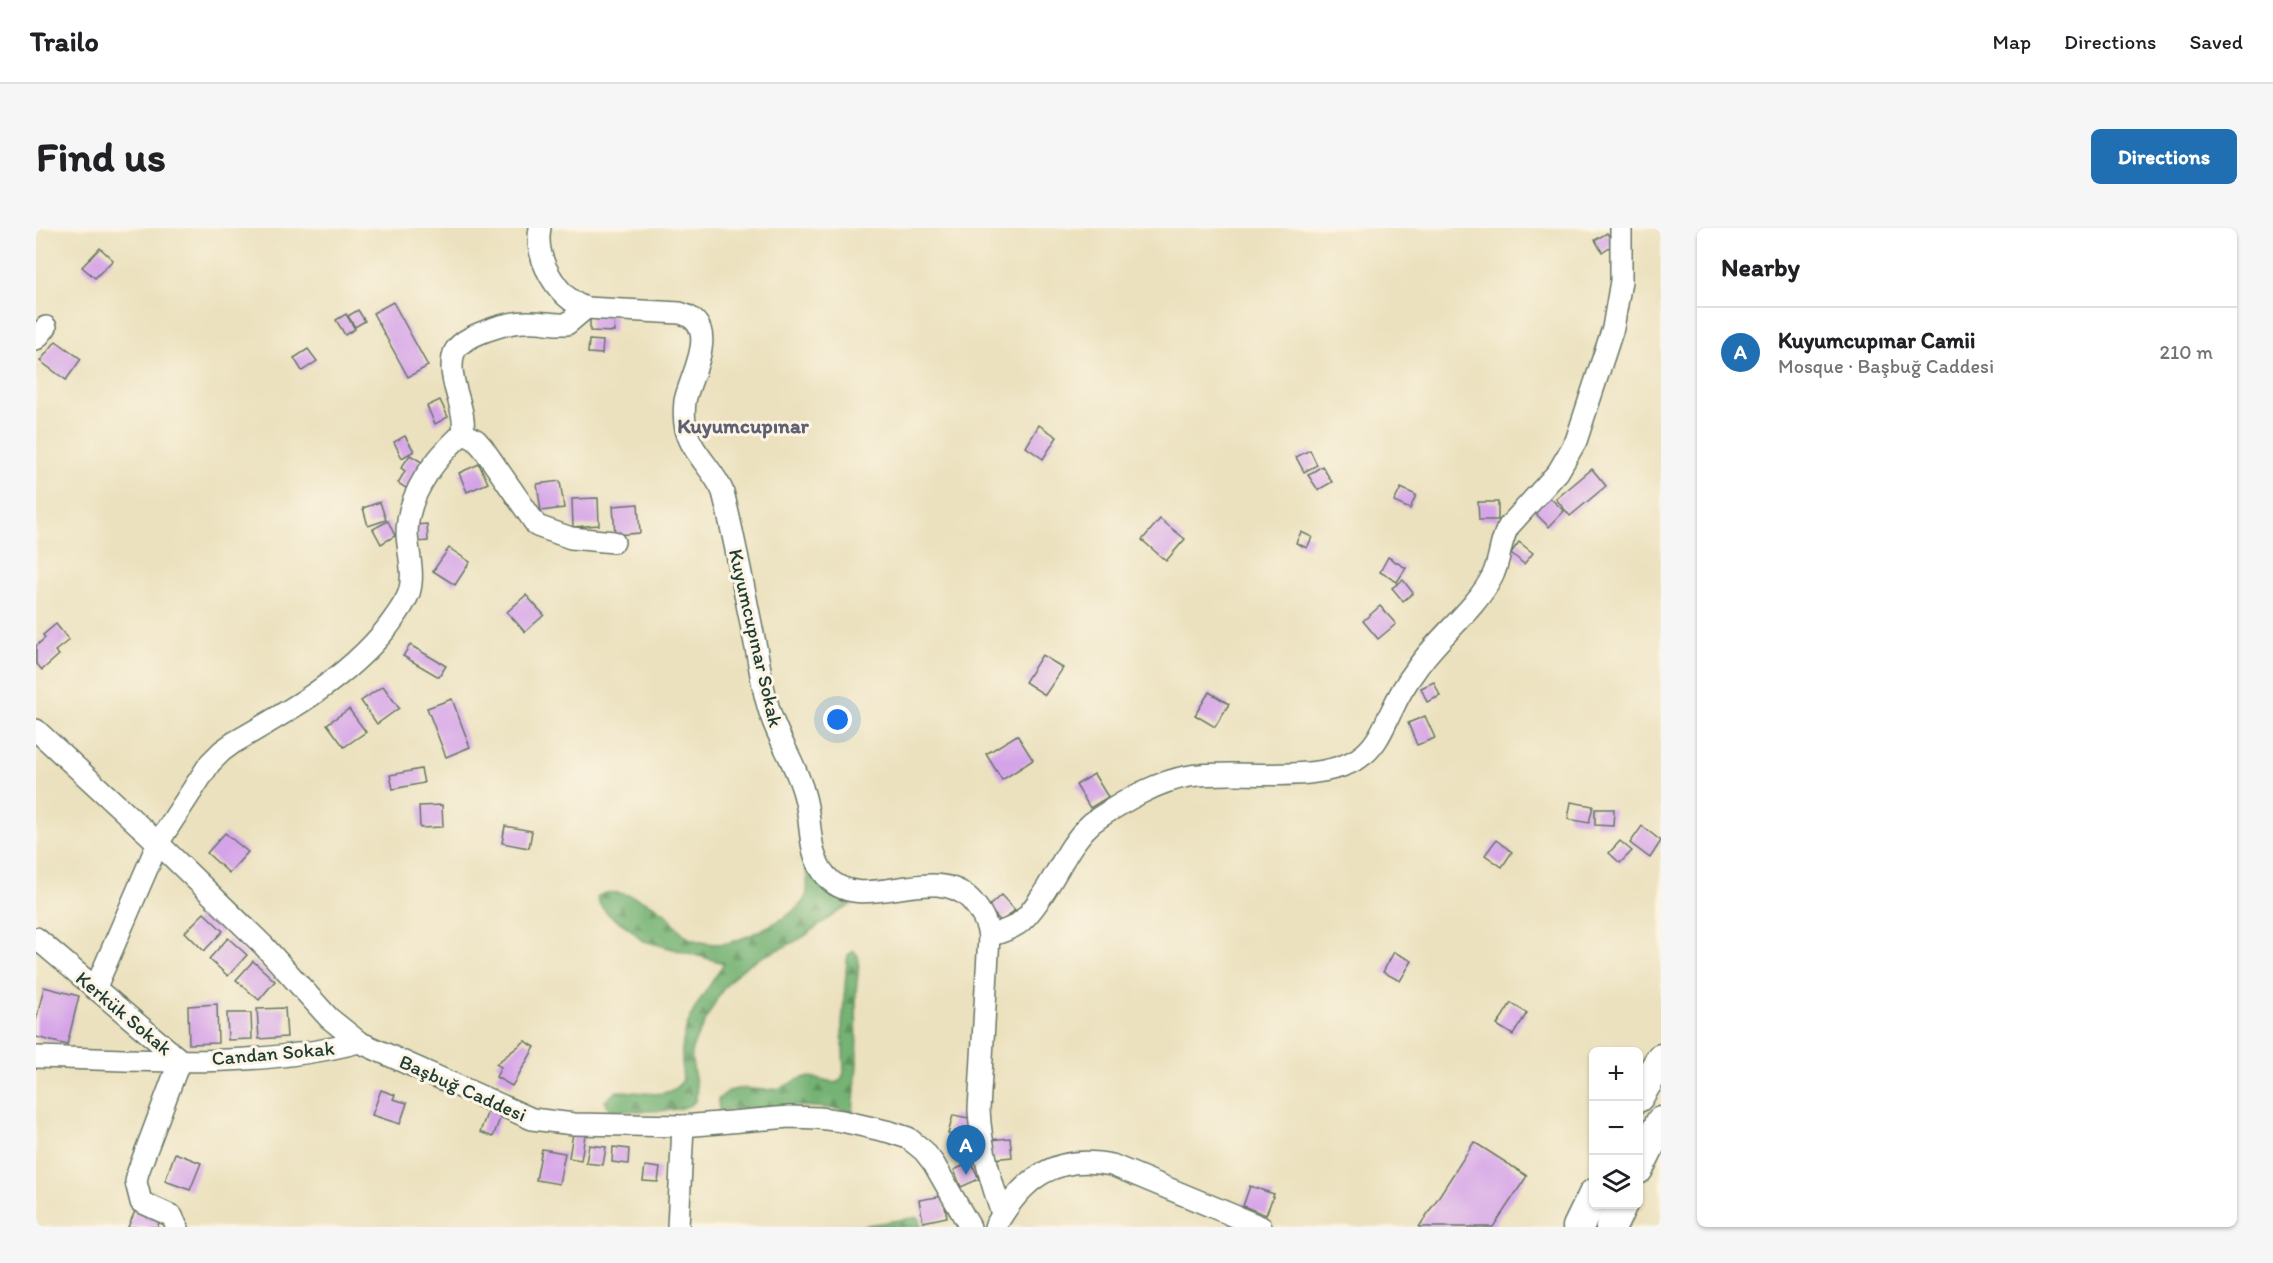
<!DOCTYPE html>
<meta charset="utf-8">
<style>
:root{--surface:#fff;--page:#f6f6f6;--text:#202124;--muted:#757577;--line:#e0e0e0;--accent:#1f6fb2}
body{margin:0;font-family:Itim,sans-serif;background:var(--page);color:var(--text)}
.controls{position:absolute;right:18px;bottom:18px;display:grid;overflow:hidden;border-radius:9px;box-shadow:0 2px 4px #0004}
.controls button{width:54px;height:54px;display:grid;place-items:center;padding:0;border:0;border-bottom:2px solid var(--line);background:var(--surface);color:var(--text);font:30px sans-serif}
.you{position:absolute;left:802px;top:492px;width:21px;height:21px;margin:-15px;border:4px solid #fff;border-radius:50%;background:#1a73e8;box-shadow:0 0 0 9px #1a73e833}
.badge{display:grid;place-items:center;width:39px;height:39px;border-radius:50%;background:var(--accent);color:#fff;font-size:20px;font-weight:700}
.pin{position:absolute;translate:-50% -50px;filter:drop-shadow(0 2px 3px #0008)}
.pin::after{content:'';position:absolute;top:32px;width:21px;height:18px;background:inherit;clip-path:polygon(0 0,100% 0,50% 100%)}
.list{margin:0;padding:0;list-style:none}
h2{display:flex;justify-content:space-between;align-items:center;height:78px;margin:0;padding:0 24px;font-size:26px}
h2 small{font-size:20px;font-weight:400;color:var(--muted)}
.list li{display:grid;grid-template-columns:39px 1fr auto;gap:18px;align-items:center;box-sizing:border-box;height:90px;padding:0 24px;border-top:2px solid var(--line)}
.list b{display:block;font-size:22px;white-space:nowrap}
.list p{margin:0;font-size:20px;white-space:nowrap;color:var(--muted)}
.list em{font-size:20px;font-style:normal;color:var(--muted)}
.icon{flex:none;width:33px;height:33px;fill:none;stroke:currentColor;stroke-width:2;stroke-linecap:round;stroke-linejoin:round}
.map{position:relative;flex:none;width:1625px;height:999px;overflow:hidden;border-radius:9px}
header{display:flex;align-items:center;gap:36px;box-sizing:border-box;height:84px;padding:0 30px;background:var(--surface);border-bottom:2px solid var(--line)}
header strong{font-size:28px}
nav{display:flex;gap:33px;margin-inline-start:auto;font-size:21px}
.intro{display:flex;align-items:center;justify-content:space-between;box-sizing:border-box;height:144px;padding:0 36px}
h1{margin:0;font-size:42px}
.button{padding:15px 27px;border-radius:9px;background:var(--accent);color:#fff;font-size:21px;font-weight:700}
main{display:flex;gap:36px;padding:0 36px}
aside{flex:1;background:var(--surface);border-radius:9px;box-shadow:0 2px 4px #0004}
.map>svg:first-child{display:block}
</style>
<header>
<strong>Trailo</strong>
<nav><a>Map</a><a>Directions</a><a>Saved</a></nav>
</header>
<div class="intro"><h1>Find us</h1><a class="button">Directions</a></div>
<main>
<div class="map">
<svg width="1625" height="999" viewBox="0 0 1625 999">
<defs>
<pattern id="forest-firs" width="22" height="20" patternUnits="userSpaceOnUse" patternTransform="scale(1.5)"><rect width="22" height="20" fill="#74b273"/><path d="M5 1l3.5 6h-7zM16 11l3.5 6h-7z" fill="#5f925f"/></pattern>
</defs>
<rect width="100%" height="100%" fill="#fcf5e5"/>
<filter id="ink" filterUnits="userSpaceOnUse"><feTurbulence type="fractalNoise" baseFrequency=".0167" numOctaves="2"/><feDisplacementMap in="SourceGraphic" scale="12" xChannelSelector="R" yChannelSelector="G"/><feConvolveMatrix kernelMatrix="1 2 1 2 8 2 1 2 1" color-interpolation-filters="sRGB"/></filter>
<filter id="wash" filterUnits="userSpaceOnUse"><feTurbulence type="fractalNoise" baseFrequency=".008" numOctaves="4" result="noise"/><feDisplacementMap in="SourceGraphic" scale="24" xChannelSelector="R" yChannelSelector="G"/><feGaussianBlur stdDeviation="1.35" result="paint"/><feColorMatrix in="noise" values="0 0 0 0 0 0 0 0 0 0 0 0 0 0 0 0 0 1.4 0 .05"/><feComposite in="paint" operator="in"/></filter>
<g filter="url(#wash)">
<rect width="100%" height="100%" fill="#ebe1be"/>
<!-- forest -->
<g fill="url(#forest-firs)" stroke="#4a7854" stroke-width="1.5">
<path d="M777 636 817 669 816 676C798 685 784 697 767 709 752 719 734 724 718 733 691 748 679 773 666 800 663 806 658 814 656 821 653 836 666 864 658 874 646 887 590 883 573 881L569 873 581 863C603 862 632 875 647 852 640 795 661 779 688 735L605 712C594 694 566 691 561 669 576 656 615 674 629 685 638 692 644 707 655 711 665 715 681 717 692 715 711 710 763 687 770 668 773 660 771 649 770 641L771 638Z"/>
<path d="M818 723 822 728 823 735 820 764 821 837 817 884C769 874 731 879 683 883L682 872C699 852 719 865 740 861 751 859 760 850 771 849 780 849 791 853 800 855L805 852 808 844 806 798 811 733 812 727Z"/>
<polygon points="882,989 885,999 819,999"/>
</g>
<g id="blocks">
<!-- building -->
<g fill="#d5a4e8">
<polygon points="1571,5 1578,16 1566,24 1559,12"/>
<polygon points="64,20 77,32 59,50 46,39"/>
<polygon points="357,74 392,138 372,149 337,85"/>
<polygon points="322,82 329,93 319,99 312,88"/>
<polygon points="310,86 319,101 309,107 300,92"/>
<polygon points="554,86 579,87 578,104 554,103"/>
<polygon points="553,112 567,113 566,126 552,125"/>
<polygon points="20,113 45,131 30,152 4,133"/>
<polygon points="272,121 281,133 266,143 258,130"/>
<polygon points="404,172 412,189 399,196 391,178"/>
<polygon points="1003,197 1021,209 1007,231 990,219"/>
<polygon points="369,208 378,223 366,230 358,214"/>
<polygon points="1274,222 1281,237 1268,244 1260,229"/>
<polygon points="374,227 389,236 376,264 362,255 369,243 365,240"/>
<polygon points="443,236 452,255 431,264 423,245"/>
<polygon points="1286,238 1296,254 1282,262 1272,247"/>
<polygon points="1556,241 1570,258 1534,288 1520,271"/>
<polygon points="524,253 528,280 505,283 501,256"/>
<polygon points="1365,260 1380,267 1374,281 1358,274"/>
<polygon points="1511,267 1528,283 1513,299 1496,282"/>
<polygon points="562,270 563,297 537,299 536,271"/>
<polygon points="344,274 350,292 332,298 327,280"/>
<polygon points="1442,274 1462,274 1462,292 1443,292"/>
<polygon points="602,276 604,305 579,307 577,278"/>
<polygon points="1124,291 1149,311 1130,333 1106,312"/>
<polygon points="352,293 359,308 345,316 337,301"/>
<polygon points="391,296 392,313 381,314 379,297"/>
<polygon points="1265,304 1276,309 1271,320 1260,315"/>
<polygon points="1483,314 1497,325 1488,336 1475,325"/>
<polygon points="413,320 434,334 419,357 397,343"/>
<polygon points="1352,329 1370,340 1361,354 1344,344"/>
<polygon points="1367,352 1377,365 1367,373 1356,360"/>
<polygon points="490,367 508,387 489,404 471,384"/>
<polygon points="1344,378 1360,396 1342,411 1327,393"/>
<polygon points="20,396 33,412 19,423 23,427 6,442 0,435 0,418 9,410 7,407"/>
<polygon points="374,417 410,438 403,449 367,428"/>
<polygon points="1006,427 1027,440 1009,467 989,454"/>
<polygon points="1398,454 1404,468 1391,474 1385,460"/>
<polygon points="347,458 363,480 341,496 325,473"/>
<polygon points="1173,464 1193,476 1179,499 1159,487"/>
<polygon points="416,471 434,519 410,529 391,480"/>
<polygon points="313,481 330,504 308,519 291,496"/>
<polygon points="1389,488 1399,510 1381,517 1372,495"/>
<polygon points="981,507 997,532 966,552 950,526"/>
<polygon points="385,541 388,555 357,561 354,547"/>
<polygon points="1058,546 1072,569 1054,580 1040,557"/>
<polygon points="1535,574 1557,578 1553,595 1532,591"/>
<polygon points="406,577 407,599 384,600 383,578"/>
<polygon points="1559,581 1578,581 1577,598 1559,597"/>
<polygon points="469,598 496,603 493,620 466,615"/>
<polygon points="1606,598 1625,613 1614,630 1594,615"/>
<polygon points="189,605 212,624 193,645 171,625"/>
<polygon points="1460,612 1476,624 1466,639 1449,627"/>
<polygon points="1584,613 1596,623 1584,635 1573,625"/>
<polygon points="965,667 979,682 965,694 952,679"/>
<polygon points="168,685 187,703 168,723 149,704"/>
<polygon points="192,710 211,727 192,748 173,731"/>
<polygon points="1358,724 1376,733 1364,753 1347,744"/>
<polygon points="217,733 239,753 223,772 200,752"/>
<polygon points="8,759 43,768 31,817 0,809 0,793"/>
<polygon points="1475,775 1491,785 1477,807 1461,797"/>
<polygon points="181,776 182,815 153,816 152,778"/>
<polygon points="249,780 251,809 223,811 221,781"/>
<polygon points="191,785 215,785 216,811 192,812"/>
<polygon points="489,813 499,819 476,858 460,849 465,839 460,836"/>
<polygon points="345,862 359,867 357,871 371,875 364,896 336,887"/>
<polygon points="453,880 466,885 457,909 444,904"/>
<polygon points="917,887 938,891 934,911 912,906"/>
<polygon points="537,905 549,907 545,932 533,930"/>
<polygon points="974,910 976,929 956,931 954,912"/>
<polygon points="1438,914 1491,948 1457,999 1383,999"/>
<polygon points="553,917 570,919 567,937 550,935"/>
<polygon points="577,919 593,921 592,936 576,934"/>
<polygon points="506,921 529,925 523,956 500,952"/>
<polygon points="139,925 165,935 154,962 129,953"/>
<polygon points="935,934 943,951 925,959 918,942"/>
<polygon points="609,938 624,940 622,954 607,953"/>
<polygon points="1214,958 1238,966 1230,987 1207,978"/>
<polygon points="907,968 911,989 887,994 883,972"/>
<polygon points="100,981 125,991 121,999 92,999"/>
</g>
</g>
</g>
<g filter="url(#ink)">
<use href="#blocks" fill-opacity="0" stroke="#667664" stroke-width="1.5"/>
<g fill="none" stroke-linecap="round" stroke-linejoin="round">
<!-- minor casing -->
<g stroke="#667664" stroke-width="24">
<g id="minor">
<path d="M504 0C498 30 521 70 550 80L644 85C687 97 654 147 649 173 648 182 648 193 650 201 655 224 678 242 687 264 700 316 709 368 720 420 724 439 726 459 732 478 740 509 760 535 768 566 777 594 770 624 790 648 824 689 897 632 935 672 945 683 951 694 953 708L943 882C945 920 954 950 966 986"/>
<polyline points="0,111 10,99"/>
<polyline points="427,205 440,212 447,220 501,298 535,310 578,314"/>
<polyline points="0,502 122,615 228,718 293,790 323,814 496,891 538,896 647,898 753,889 783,890 806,893 854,904 872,910 888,923 898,936 934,999"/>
<path d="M953 708C963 705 973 702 982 696 1002 681 1021 641 1036 618 1044 607 1051 597 1064 589 1090 572 1122 553 1154 548 1203 541 1281 557 1323 530 1341 518 1347 500 1356 482 1362 469 1370 455 1379 443 1401 409 1437 385 1456 349 1465 332 1463 313 1473 298L1522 244 1540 213 1577 100 1585 53V0"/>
<polyline points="0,710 144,832 102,944 100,954 105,974 136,988 141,999"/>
<path d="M59 761 122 615 174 535 186 523 197 515C253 483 310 451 351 400 359 389 368 378 373 365 379 346 372 325 371 306 371 265 399 231 427 205 430 183 417 163 416 141 416 135 416 128 419 123 427 107 472 94 490 94 504 93 517 97 531 96L550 80"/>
<path d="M0 829C105 832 221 841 323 814"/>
<polyline points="642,999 647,898"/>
<path d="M959 999C986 951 1019 925 1076 937L1225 999"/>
</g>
</g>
<!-- highway casing -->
<g stroke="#667664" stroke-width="33">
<g id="highway">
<polyline points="1602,869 1625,831"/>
<polyline points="1602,941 1625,894"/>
<polyline points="1542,999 1558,966"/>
<polyline points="1575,999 1586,976"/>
</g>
</g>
<!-- minor -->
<use href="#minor" stroke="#fff" stroke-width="21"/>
<!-- highway -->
<use href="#highway" stroke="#fff" stroke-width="30"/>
</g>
</g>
<g text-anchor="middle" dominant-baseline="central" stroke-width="6" stroke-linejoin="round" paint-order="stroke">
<!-- street labels -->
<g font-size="20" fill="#1f3d34" stroke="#fcf5e5">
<text transform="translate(720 410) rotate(77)">Kuyumcupınar Sokak</text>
<text transform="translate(88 785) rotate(40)">Kerkük Sokak</text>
<text transform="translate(237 825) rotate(-5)">Candan Sokak</text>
<text transform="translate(427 860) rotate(24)">Başbuğ Caddesi</text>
</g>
<!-- neighbourhood labels -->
<g font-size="21" font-weight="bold" fill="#5f6173" stroke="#fcf5e5">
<text x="707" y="197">Kuyumcupınar</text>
</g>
</g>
</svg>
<div class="controls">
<button>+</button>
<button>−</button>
<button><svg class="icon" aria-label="layers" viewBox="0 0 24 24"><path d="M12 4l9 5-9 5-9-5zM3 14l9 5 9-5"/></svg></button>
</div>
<div class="you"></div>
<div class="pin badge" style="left:930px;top:947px">A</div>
</div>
<aside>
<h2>Nearby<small></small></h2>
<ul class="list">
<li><span class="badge">A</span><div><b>Kuyumcupınar Camii</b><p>Mosque · Başbuğ Caddesi</p></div><em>210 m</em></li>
</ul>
</aside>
</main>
